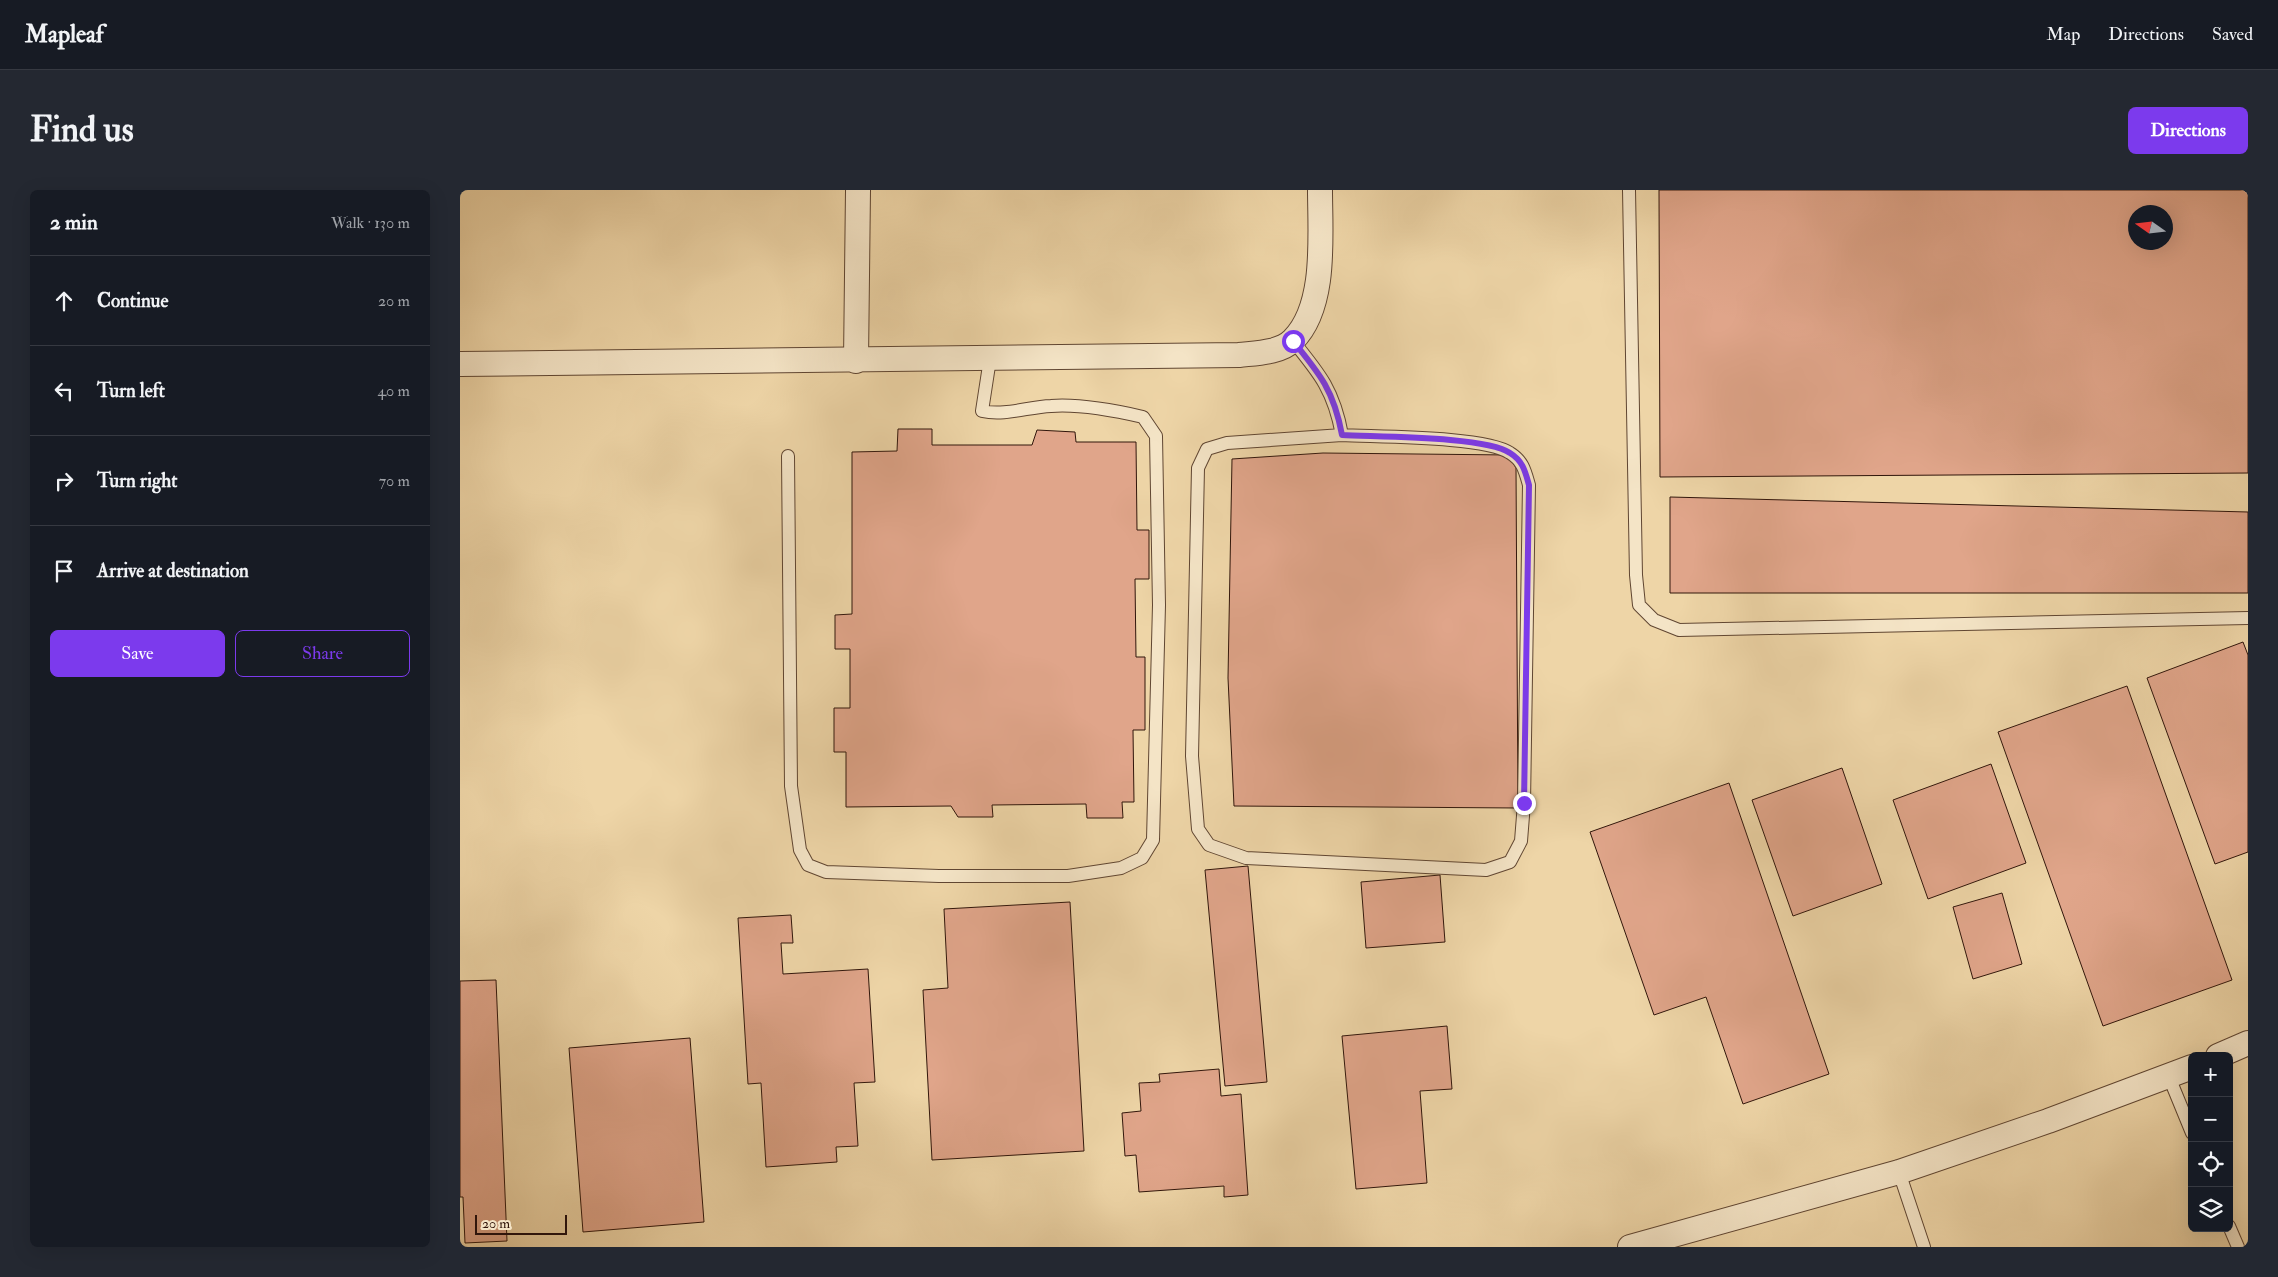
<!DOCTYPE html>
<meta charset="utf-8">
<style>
:root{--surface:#171b24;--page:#242831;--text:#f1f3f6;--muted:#9ea1a6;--line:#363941;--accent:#7c3aed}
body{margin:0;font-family:"IM FELL Double Pica",serif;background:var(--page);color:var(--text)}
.controls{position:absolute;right:15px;bottom:15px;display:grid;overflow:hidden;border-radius:8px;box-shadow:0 5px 20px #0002}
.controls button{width:45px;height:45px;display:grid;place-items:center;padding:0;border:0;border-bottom:1px solid var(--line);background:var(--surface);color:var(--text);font:25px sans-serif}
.compass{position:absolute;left:1668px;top:15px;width:45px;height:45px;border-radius:50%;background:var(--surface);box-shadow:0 5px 20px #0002;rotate:284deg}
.scale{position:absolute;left:15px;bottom:12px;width:92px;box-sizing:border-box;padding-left:5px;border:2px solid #31160b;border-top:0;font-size:14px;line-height:18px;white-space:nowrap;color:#31160b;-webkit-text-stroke:4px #f4e4c6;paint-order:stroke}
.stop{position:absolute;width:15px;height:15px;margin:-11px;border:4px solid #7c3aed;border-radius:50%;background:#fff}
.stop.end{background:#7c3aed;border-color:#fff;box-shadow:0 1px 5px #0008}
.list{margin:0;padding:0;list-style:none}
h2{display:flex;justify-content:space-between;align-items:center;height:65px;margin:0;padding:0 20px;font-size:21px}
h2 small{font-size:16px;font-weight:400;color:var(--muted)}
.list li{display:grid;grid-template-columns:32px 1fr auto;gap:15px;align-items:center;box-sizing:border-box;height:90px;padding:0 20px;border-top:1px solid var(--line)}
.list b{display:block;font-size:19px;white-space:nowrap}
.list em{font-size:16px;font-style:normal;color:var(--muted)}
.actions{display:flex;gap:10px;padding:15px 20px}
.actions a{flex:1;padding:11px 0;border:1px solid var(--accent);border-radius:8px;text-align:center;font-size:18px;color:var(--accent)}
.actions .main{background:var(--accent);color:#fff}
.icon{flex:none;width:28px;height:28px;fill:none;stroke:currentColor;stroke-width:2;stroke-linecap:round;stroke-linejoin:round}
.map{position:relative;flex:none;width:1788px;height:1057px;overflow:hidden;border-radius:8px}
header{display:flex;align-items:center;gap:30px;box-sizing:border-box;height:70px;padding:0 25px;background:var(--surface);border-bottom:1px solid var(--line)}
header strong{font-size:24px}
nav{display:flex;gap:28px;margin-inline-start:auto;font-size:18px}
.intro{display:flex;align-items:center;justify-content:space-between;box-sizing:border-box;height:120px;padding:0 30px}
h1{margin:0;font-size:35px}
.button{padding:12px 22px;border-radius:8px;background:var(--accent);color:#fff;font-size:18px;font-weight:700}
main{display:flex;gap:30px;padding:0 30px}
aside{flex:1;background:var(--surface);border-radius:8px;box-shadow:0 5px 20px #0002}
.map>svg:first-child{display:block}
</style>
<header>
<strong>Mapleaf</strong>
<nav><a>Map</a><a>Directions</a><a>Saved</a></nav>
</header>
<div class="intro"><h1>Find us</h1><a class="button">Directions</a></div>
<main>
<aside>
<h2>2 min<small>Walk · 130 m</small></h2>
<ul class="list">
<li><svg class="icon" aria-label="ahead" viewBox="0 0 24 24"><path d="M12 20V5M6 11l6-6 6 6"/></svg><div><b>Continue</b></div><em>20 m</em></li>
<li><svg class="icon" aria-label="left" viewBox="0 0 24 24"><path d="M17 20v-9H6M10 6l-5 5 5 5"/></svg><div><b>Turn left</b></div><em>40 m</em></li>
<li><svg class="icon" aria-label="right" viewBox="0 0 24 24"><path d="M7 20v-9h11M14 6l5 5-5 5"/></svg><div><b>Turn right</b></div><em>70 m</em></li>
<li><svg class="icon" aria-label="arrive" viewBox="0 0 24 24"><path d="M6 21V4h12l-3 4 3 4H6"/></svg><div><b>Arrive at destination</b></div></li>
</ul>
<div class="actions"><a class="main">Save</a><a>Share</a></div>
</aside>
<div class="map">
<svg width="1788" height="1057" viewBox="0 0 1788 1057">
<rect width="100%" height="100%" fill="#eed5a7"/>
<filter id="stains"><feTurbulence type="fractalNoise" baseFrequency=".004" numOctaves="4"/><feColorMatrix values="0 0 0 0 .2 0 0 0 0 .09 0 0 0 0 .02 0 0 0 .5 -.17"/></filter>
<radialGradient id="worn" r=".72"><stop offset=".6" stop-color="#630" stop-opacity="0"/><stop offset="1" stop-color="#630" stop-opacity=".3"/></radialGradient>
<!-- building -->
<g fill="#e0a58a" stroke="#31160b" fill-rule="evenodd">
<path d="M1199 0H1788V283L1200 287ZM1676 22H1706V52H1676Z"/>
<polygon points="438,239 472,239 472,255 572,255 577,240 615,242 616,252 676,252 677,340 689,340 689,389 675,389 676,467 685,467 685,540 673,540 674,612 662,612 663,628 627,628 626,614 532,615 533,627 498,627 491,616 386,617 386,562 374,562 374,518 390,518 390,459 375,459 375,425 392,424 392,262 437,261"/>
<polygon points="863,263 1049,265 1056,278 1058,618 774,616 768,488 772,269"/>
<polygon points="1210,307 1788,322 1788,403 1210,403"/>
<polygon points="1783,452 1788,465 1788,662 1755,674 1687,488"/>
<polygon points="1667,496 1772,790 1643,836 1538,542"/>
<polygon points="1531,574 1566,673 1468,709 1433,610"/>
<polygon points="1382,578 1422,694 1333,726 1292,610"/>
<polygon points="1269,593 1369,884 1283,914 1246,807 1194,825 1130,642"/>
<polygon points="788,676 807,892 765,896 745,680"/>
<polygon points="980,685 985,752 906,758 901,692"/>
<polygon points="1542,703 1562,774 1513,789 1493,717"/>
<polygon points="610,712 624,961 472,970 463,800 488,798 484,719"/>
<polygon points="331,725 333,753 321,753 323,784 408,779 415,892 394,893 398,956 376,957 377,972 306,977 301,893 288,894 278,728"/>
<polygon points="36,790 47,1051 5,1053 3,1007 0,1007 0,791"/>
<polygon points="987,836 992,899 960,901 967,993 896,999 882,846"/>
<polygon points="230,848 244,1032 123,1042 109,858"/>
<polygon points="759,879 761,906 781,904 788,1005 764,1007 764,996 679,1002 676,965 665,966 662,923 681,921 679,893 700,892 699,884"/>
</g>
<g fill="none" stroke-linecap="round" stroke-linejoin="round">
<!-- service casing -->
<g stroke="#604632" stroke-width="14">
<g id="service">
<polyline points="1169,0 1176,385 1179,415 1194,430 1219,440 1788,428"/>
<path d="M833 151C860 184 874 201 882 245L767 253 747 259 738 278 732 566 738 639 749 655 786 668 1026 680 1050 672 1061 651 1064 613 1069 295C1065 281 1063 271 1050 263 1026 246 916 247 882 245"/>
<path d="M328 266 331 596 340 660 348 675 366 682 479 686H608L661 678 682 668 693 650 699 415 696 246 683 227C657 221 617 214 591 216 568 217 545 226 522 221L530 169"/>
<polyline points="1709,887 1732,943"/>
<polyline points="1439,982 1464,1057"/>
<polyline points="1769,1036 1778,1057"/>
</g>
</g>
<!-- minor casing -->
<g stroke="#604632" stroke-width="26">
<g id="minor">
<polyline points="396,171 398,0"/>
<path d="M0 174 779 165C796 163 820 163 833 150 867 116 860 45 860 0"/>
<polyline points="1758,866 1788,853"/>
<polyline points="1170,1057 1439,982 1588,931 1732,877"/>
</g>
</g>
<!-- service -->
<use href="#service" stroke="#f4e4c6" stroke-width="12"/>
<!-- minor -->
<use href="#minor" stroke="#f4e4c6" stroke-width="24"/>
</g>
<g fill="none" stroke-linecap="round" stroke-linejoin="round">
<!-- route -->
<path stroke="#7c3aed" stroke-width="6" d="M833 151C860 184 874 201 882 245 916 247 1026 246 1050 263 1063 271 1065 281 1069 295L1064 613"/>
</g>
<rect width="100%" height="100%" filter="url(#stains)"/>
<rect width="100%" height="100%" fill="url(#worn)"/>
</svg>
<div class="controls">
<button>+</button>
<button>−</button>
<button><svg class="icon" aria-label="locate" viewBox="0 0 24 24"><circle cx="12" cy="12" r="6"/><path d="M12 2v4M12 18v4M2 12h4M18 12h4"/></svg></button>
<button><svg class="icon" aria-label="layers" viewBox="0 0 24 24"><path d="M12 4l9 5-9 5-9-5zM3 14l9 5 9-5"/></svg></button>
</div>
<svg class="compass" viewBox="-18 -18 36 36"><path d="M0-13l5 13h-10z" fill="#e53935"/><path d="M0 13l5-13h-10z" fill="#9ea1a6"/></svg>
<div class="scale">20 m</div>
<div class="stop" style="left:833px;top:151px"></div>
<div class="stop end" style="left:1064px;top:613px"></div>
</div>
</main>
